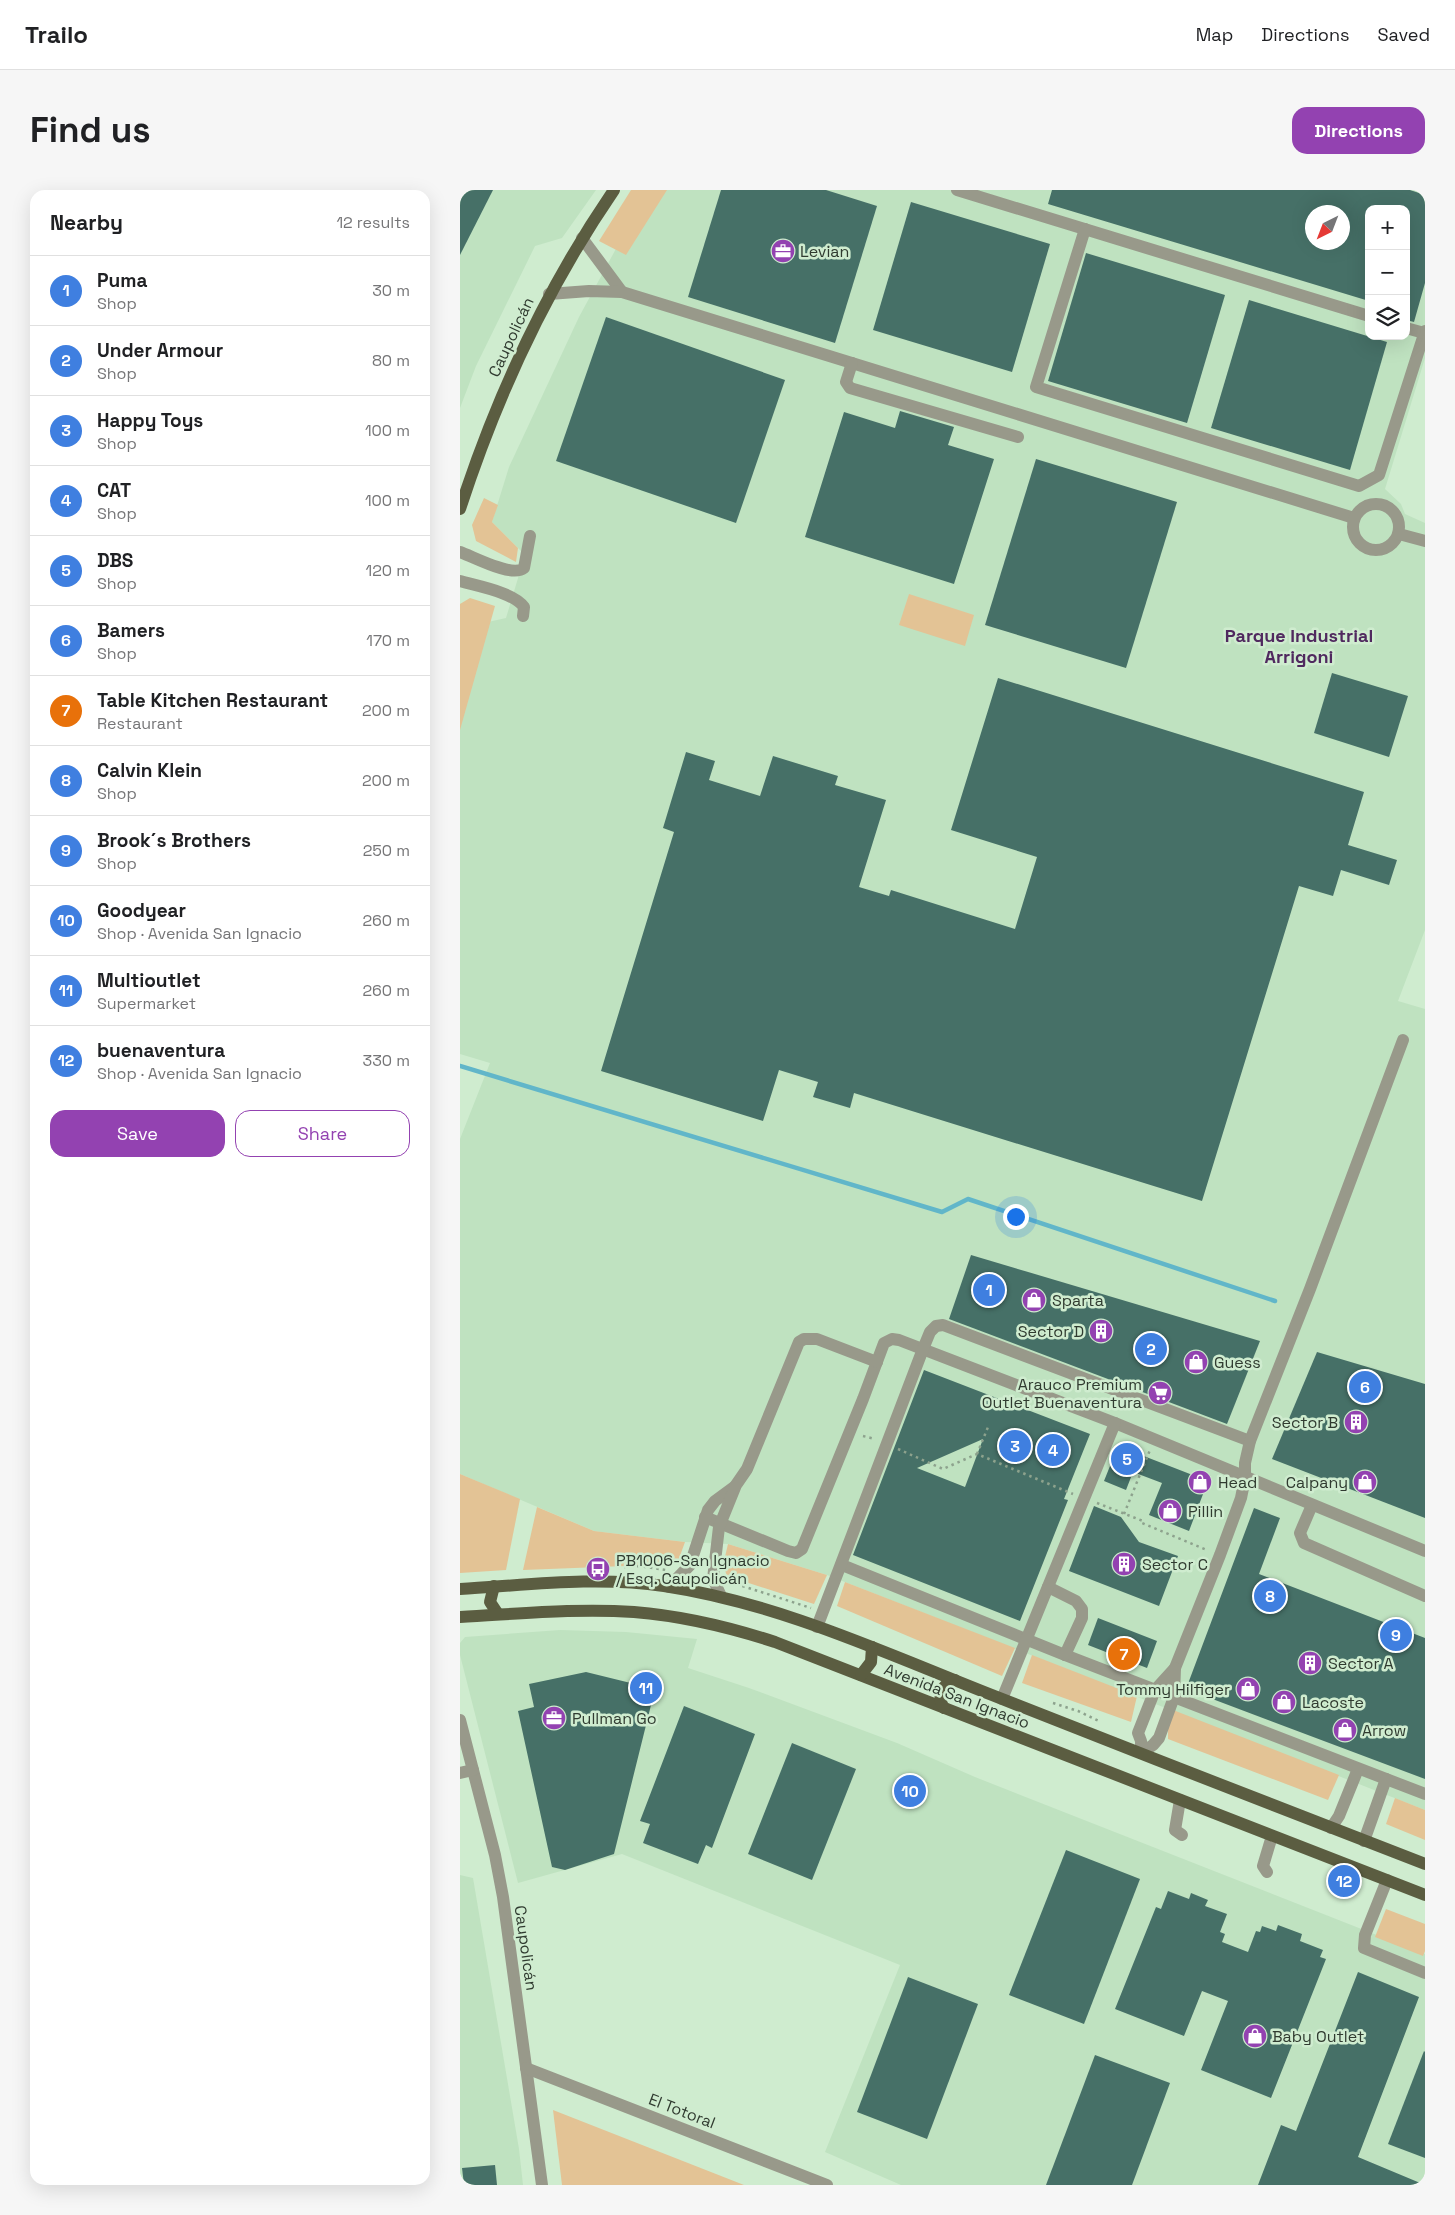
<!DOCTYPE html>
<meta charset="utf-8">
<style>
:root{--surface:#fff;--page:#f6f6f6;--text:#202124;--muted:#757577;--line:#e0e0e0;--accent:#9342b1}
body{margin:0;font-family:"Space Grotesk",sans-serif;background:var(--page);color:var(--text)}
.controls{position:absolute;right:15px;top:15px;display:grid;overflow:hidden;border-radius:10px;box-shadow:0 5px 20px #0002}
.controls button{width:45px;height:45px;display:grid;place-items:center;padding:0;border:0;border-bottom:1px solid var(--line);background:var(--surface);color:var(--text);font:25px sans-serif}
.compass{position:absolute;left:845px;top:15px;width:45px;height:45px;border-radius:50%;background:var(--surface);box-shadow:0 5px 20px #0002;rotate:222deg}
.you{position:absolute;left:555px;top:1026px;width:18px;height:18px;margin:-12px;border:4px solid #fff;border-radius:50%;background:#1a73e8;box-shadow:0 0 0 8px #1a73e833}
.badge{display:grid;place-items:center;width:32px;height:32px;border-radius:50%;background:var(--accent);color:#fff;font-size:16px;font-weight:700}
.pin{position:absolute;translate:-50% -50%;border:2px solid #fff;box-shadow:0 1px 5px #0006}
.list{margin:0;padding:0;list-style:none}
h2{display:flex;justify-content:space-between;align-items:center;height:65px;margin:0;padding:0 20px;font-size:21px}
h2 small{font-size:16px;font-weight:400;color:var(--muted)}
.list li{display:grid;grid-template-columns:32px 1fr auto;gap:15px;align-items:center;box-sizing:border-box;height:70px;padding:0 20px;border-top:1px solid var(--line)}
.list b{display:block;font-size:19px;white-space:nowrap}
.list p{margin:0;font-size:16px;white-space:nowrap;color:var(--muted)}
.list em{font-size:16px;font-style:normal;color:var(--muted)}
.actions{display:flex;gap:10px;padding:15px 20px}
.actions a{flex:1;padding:11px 0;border:1px solid var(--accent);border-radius:15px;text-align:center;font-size:18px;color:var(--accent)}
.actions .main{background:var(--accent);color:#fff}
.icon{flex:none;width:28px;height:28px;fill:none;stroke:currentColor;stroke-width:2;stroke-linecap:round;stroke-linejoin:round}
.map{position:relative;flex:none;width:965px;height:1995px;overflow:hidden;border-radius:15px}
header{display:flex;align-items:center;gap:30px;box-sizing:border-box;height:70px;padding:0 25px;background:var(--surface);border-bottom:1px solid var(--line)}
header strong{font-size:24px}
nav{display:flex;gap:28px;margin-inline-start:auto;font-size:18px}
.intro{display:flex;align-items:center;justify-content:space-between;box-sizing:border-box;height:120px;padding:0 30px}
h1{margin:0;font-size:35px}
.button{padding:12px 22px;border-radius:15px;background:var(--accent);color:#fff;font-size:18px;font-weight:700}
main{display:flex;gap:30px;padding:0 30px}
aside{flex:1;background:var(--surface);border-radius:15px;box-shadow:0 5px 20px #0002}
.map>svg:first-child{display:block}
</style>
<header>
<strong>Trailo</strong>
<nav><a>Map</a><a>Directions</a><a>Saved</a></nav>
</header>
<div class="intro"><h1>Find us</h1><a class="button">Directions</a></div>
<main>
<aside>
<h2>Nearby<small>12 results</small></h2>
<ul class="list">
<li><span class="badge" style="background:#3f7fe0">1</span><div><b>Puma</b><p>Shop</p></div><em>30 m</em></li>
<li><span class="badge" style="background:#3f7fe0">2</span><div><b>Under Armour</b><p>Shop</p></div><em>80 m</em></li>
<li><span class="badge" style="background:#3f7fe0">3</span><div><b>Happy Toys</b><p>Shop</p></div><em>100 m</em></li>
<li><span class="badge" style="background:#3f7fe0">4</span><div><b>CAT</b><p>Shop</p></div><em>100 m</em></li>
<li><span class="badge" style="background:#3f7fe0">5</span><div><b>DBS</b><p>Shop</p></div><em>120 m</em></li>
<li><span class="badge" style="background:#3f7fe0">6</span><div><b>Bamers</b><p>Shop</p></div><em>170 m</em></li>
<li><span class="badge" style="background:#e8710a">7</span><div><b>Table Kitchen Restaurant</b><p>Restaurant</p></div><em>200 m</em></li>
<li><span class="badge" style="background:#3f7fe0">8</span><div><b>Calvin Klein</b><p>Shop</p></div><em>200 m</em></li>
<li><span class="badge" style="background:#3f7fe0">9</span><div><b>Brook´s Brothers</b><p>Shop</p></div><em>250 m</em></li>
<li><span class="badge" style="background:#3f7fe0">10</span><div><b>Goodyear</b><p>Shop · Avenida San Ignacio</p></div><em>260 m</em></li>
<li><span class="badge" style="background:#3f7fe0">11</span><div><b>Multioutlet</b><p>Supermarket</p></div><em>260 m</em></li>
<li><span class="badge" style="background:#3f7fe0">12</span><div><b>buenaventura</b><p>Shop · Avenida San Ignacio</p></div><em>330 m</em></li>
</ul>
<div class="actions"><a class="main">Save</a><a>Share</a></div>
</aside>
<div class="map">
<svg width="965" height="1995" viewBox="0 0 965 1995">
<rect width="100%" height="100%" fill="#cfeccf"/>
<!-- built -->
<g fill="#bfe2c0" fill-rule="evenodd">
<polygon points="0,0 136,0 102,48 75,56 16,176 0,218"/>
<path d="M197 0H965V168L925 299 941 314 945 324 965 333V740L938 811 965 819V1620L367 1385 268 1354 225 1352 134 1341 0 1284V949L30 873 0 864V441L1 438 46 428 65 365 32 332 49 277 119 127 158 55ZM909 19H946V146H909ZM852 22H882V52H852Z"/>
<polygon points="100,1440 166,1442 237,1449 228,1478 289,1498 437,1553 515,1587 965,1764 965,1995 441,1995 365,1962 440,1775 162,1664 58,1693 0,1465 0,1453 5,1447"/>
<polygon points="0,1685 13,1688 59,1959 63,1995 0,1995"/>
</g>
<!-- green -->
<g fill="#e3c395">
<polygon points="171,0 207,0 166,65 139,51"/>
<polygon points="24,308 38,315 32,332 58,358 56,372 16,351 12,335"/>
<polygon points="449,404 514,425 505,456 439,435"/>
<polygon points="10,408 35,416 0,540 0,414"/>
<polygon points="0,1284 60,1309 46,1380 0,1383"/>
<polygon points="77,1317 134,1341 225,1352 217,1374 63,1380"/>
<polygon points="268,1354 367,1385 354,1414 267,1386 263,1375"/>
<polygon points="385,1392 555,1458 542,1486 377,1416"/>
<polygon points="572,1465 677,1506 671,1532 562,1493"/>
<polygon points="708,1518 879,1585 868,1610 708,1549"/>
<polygon points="935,1608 965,1620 965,1650 926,1634"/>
<polygon points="926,1719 965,1734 965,1761 963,1766 915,1747"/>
<polygon points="93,1920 284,1995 102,1995"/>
</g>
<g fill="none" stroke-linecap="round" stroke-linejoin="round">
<!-- stream -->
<polyline stroke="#61b6c9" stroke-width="4.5" points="0,876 482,1022 508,1009 815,1111"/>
</g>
<!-- building -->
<g fill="#467067" fill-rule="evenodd">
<polygon points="0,0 33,0 0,65"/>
<polygon points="261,0 366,0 417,16 375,153 228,107"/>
<path d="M592 0H950L965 5V93L954 132 946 130V19H909V111L588 14ZM852 22H882V52H852Z"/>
<polygon points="451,12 590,54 552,182 413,140"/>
<polygon points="626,63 765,105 727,233 588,191"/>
<polygon points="789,110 927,152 890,280 751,238"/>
<polygon points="146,127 325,190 276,333 96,271"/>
<polygon points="440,221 494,237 488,255 534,269 494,394 345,347 384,222 435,238"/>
<polygon points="576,269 717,312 666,478 525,435"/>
<polygon points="872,483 948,506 929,567 854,543"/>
<polygon points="538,488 904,602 888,655 937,670 929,695 881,680 873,706 839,696 742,1011 394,903 390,918 353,907 358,892 319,880 303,931 141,881 214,642 203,638 226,562 255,571 249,590 300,606 313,566 378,586 375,595 426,610 399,697 429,706 431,700 555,739 577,667 491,640"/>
<polygon points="511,1065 800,1151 767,1234 489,1129"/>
<polygon points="857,1162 965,1194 965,1328 812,1269"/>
<path d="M464 1180 630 1244 604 1309 608 1310 560 1431 393 1365ZM523 1249 505 1297 457 1278Z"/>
<polygon points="658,1256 748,1291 729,1341 689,1325 702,1293 673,1282 666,1300 644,1291"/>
<polygon points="634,1316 661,1327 679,1352 718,1366 699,1416 609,1381"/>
<polygon points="794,1318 820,1328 799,1384 965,1448 965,1589 726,1499"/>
<polygon points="638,1428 697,1451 687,1478 628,1455"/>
<polygon points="126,1482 195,1499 154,1664 105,1680 92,1677 58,1521 74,1517 69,1494"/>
<polygon points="224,1516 295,1544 252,1658 246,1655 238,1674 183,1653 190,1634 180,1631"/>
<polygon points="332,1553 396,1579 352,1690 288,1664"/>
<polygon points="606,1660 680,1689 624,1834 549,1805"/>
<polygon points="708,1701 729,1709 731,1703 748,1710 745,1716 767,1724 760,1742 765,1744 762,1752 788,1762 796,1741 800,1742 802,1736 816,1741 818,1735 842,1744 840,1751 863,1760 860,1767 866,1769 811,1908 741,1880 768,1811 742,1801 724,1846 655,1819 696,1717 701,1719"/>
<polygon points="898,1782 959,1807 898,1967 965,1995 798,1995 821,1935 836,1941"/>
<polygon points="448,1787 518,1814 467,1949 397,1922"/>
<polygon points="964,1861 965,1862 965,1968 928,1954"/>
<polygon points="635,1865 710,1893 672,1995 586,1995"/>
<polygon points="35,1975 37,1995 4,1995 2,1978"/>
</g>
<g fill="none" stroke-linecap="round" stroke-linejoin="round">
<!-- path -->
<g stroke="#8da28d" stroke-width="2.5" stroke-dasharray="2.5 4" stroke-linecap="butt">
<polyline points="403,1246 415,1249"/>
<polyline points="438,1259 483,1279 517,1264 613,1304"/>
<polyline points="517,1264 528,1237"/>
<polyline points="637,1313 683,1331 682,1333 747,1360"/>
<polyline points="664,1324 690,1260"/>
<polyline points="164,1377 179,1376 206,1380"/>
<polyline points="270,1392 351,1418"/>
<polyline points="593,1513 618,1521 641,1532"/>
</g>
<!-- minor -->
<g stroke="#98998a" stroke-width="12">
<polyline points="497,0 909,126"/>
<polyline points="625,39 576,197 899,296 919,285 965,141"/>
<polyline points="122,48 162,102"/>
<polyline points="89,104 129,101 162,102 894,328"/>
<polyline points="946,138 964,143"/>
<polyline points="392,173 386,192 390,198 558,247"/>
<circle cx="916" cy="337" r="23"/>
<polyline points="939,344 965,351"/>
<path d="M0 362C14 367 52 388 64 378L70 346"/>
<path d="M0 391C17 396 53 402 64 417L63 426"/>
<polyline points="852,1315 840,1343 844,1353 965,1406"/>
<polyline points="245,1327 328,1361 336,1363 342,1359 403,1209 424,1153 432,1149 439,1150 655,1233 965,1361"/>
<polyline points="382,1375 605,1465 965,1604"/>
<polyline points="209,1397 230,1375 248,1320 255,1311 274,1297"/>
<polyline points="588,1397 616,1411 622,1419 622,1428 605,1465"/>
<polyline points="261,1406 253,1389 259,1337 276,1295 287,1279 339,1152 344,1149 357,1149 417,1172"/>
<polyline points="357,1437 463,1159 470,1142 476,1136 483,1135 790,1251"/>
<polyline points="542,1509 655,1233"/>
<polyline points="0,1530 35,1665 43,1707 82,1995"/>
<polyline points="681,1563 693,1555 699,1548 714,1507 715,1478 760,1365 781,1308 785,1288 785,1273 790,1251 850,1099 943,850"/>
<polyline points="681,1563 681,1551 678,1543 695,1500 715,1478"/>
<polyline points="0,1583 13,1580"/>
<polyline points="720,1610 715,1640 722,1645"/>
<polyline points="871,1638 879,1626 898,1579"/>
<polyline points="904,1651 926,1589"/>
<polyline points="807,1682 803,1676 812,1646"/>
<polyline points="927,1690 905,1745 904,1758 965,1783"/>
<polyline points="66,1878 367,1995"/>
</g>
<!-- major -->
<g stroke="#5b5d41" stroke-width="12">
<path d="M0 319C37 205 86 99 154 0"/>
<polyline points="34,1396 30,1412 38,1424"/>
<path d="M0 1399C68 1395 136 1386 204 1396 318 1413 425 1463 532 1505 676 1562 821 1618 965 1674"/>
<path d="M0 1427C58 1424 116 1418 174 1422 223 1426 269 1437 315 1452L965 1705"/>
<polyline points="401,1485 411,1472 412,1457"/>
<path d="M484 1518C476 1506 482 1494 495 1490"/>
</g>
</g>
<!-- icons -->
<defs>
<g id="office-disc" transform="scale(1.25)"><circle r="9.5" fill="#9342b1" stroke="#cfeccf"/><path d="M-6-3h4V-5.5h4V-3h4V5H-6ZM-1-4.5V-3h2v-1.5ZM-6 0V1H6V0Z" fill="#fff"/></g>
<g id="shop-disc" transform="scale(1.25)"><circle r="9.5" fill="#9342b1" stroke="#cfeccf"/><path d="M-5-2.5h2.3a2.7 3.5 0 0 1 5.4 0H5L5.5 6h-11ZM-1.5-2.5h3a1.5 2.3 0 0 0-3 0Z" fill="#fff"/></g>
<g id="building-disc" transform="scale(1.25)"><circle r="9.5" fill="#9342b1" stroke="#cfeccf"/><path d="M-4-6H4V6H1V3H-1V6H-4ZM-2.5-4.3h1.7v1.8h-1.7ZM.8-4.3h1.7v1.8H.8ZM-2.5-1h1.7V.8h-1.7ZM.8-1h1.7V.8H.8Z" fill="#fff"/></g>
<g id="supermarket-disc" transform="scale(1.25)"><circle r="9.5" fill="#9342b1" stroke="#cfeccf"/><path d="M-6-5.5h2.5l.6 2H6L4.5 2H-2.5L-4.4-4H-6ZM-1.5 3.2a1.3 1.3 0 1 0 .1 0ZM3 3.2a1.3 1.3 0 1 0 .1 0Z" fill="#fff"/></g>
<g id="bus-disc" transform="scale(1.25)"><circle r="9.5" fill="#9342b1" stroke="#cfeccf"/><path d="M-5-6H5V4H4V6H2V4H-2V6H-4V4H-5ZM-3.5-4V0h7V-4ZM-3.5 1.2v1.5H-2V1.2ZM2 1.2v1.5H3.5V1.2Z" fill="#fff"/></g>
</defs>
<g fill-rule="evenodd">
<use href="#office-disc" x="323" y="61"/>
<use href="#shop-disc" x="574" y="1110"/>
<use href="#building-disc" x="641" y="1141"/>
<use href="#shop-disc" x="736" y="1172"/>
<use href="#supermarket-disc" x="700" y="1203"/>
<use href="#building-disc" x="896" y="1232"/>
<use href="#shop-disc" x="740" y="1292"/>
<use href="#shop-disc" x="905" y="1292"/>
<use href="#shop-disc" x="710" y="1321"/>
<use href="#building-disc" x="664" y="1374"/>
<use href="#bus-disc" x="138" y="1379"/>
<use href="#building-disc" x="850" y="1473"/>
<use href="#shop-disc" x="788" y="1499"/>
<use href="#shop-disc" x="824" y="1512"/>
<use href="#office-disc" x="94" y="1528"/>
<use href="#shop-disc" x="885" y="1540"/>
<use href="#shop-disc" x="795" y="1846"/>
</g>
<g text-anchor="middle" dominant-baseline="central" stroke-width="5" stroke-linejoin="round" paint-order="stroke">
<!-- poi labels -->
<g font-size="16" fill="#303b30" stroke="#cfeccf" text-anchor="start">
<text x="340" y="61">Levian</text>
<text x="592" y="1110">Sparta</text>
<text x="624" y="1141" text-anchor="end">Sector D</text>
<text x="754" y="1172">Guess</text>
<text x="682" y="1194" text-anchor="end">Arauco Premium<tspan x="682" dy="18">Outlet Buenaventura</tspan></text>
<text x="878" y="1232" text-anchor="end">Sector B</text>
<text x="758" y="1292">Head</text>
<text x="888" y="1292" text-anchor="end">Calpany</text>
<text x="728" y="1321">Pillin</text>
<text x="156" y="1370">PB1006-San Ignacio<tspan x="156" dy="18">/ Esq. Caupolicán</tspan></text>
<text x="682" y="1374">Sector C</text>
<text x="868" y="1473">Sector A</text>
<text x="770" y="1499" text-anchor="end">Tommy Hilfiger</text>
<text x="842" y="1512">Lacoste</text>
<text x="112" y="1528">Pullman Go</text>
<text x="902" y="1540">Arrow</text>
<text x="812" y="1846">Baby Outlet</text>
</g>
<!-- street labels -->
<g font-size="16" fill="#303b30" stroke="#cfeccf">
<text transform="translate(51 147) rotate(-65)">Caupolicán</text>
<text transform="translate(497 1506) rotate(21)">Avenida San Ignacio</text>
<text transform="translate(66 1758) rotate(82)">Caupolicán</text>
<text transform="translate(222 1921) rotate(21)">El Totoral</text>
</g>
<!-- neighbourhood labels -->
<g font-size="18" font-weight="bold" fill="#50295f" stroke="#cfeccf">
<text x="839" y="445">Parque Industrial<tspan x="839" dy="21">Arrigoni</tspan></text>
</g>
</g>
</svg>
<div class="controls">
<button>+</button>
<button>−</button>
<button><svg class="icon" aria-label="layers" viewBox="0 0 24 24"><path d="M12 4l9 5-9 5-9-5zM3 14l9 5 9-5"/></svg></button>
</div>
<svg class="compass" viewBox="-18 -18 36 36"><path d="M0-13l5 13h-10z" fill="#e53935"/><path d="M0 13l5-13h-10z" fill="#757577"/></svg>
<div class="you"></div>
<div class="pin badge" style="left:529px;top:1100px;background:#3f7fe0">1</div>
<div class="pin badge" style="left:691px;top:1159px;background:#3f7fe0">2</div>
<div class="pin badge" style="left:555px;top:1256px;background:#3f7fe0">3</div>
<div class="pin badge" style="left:593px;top:1260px;background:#3f7fe0">4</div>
<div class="pin badge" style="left:667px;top:1269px;background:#3f7fe0">5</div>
<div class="pin badge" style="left:905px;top:1197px;background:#3f7fe0">6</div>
<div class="pin badge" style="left:664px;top:1464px;background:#e8710a">7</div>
<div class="pin badge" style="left:810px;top:1406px;background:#3f7fe0">8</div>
<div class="pin badge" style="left:936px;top:1445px;background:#3f7fe0">9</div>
<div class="pin badge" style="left:450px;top:1601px;background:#3f7fe0">10</div>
<div class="pin badge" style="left:186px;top:1498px;background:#3f7fe0">11</div>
<div class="pin badge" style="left:884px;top:1691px;background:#3f7fe0">12</div>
</div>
</main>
